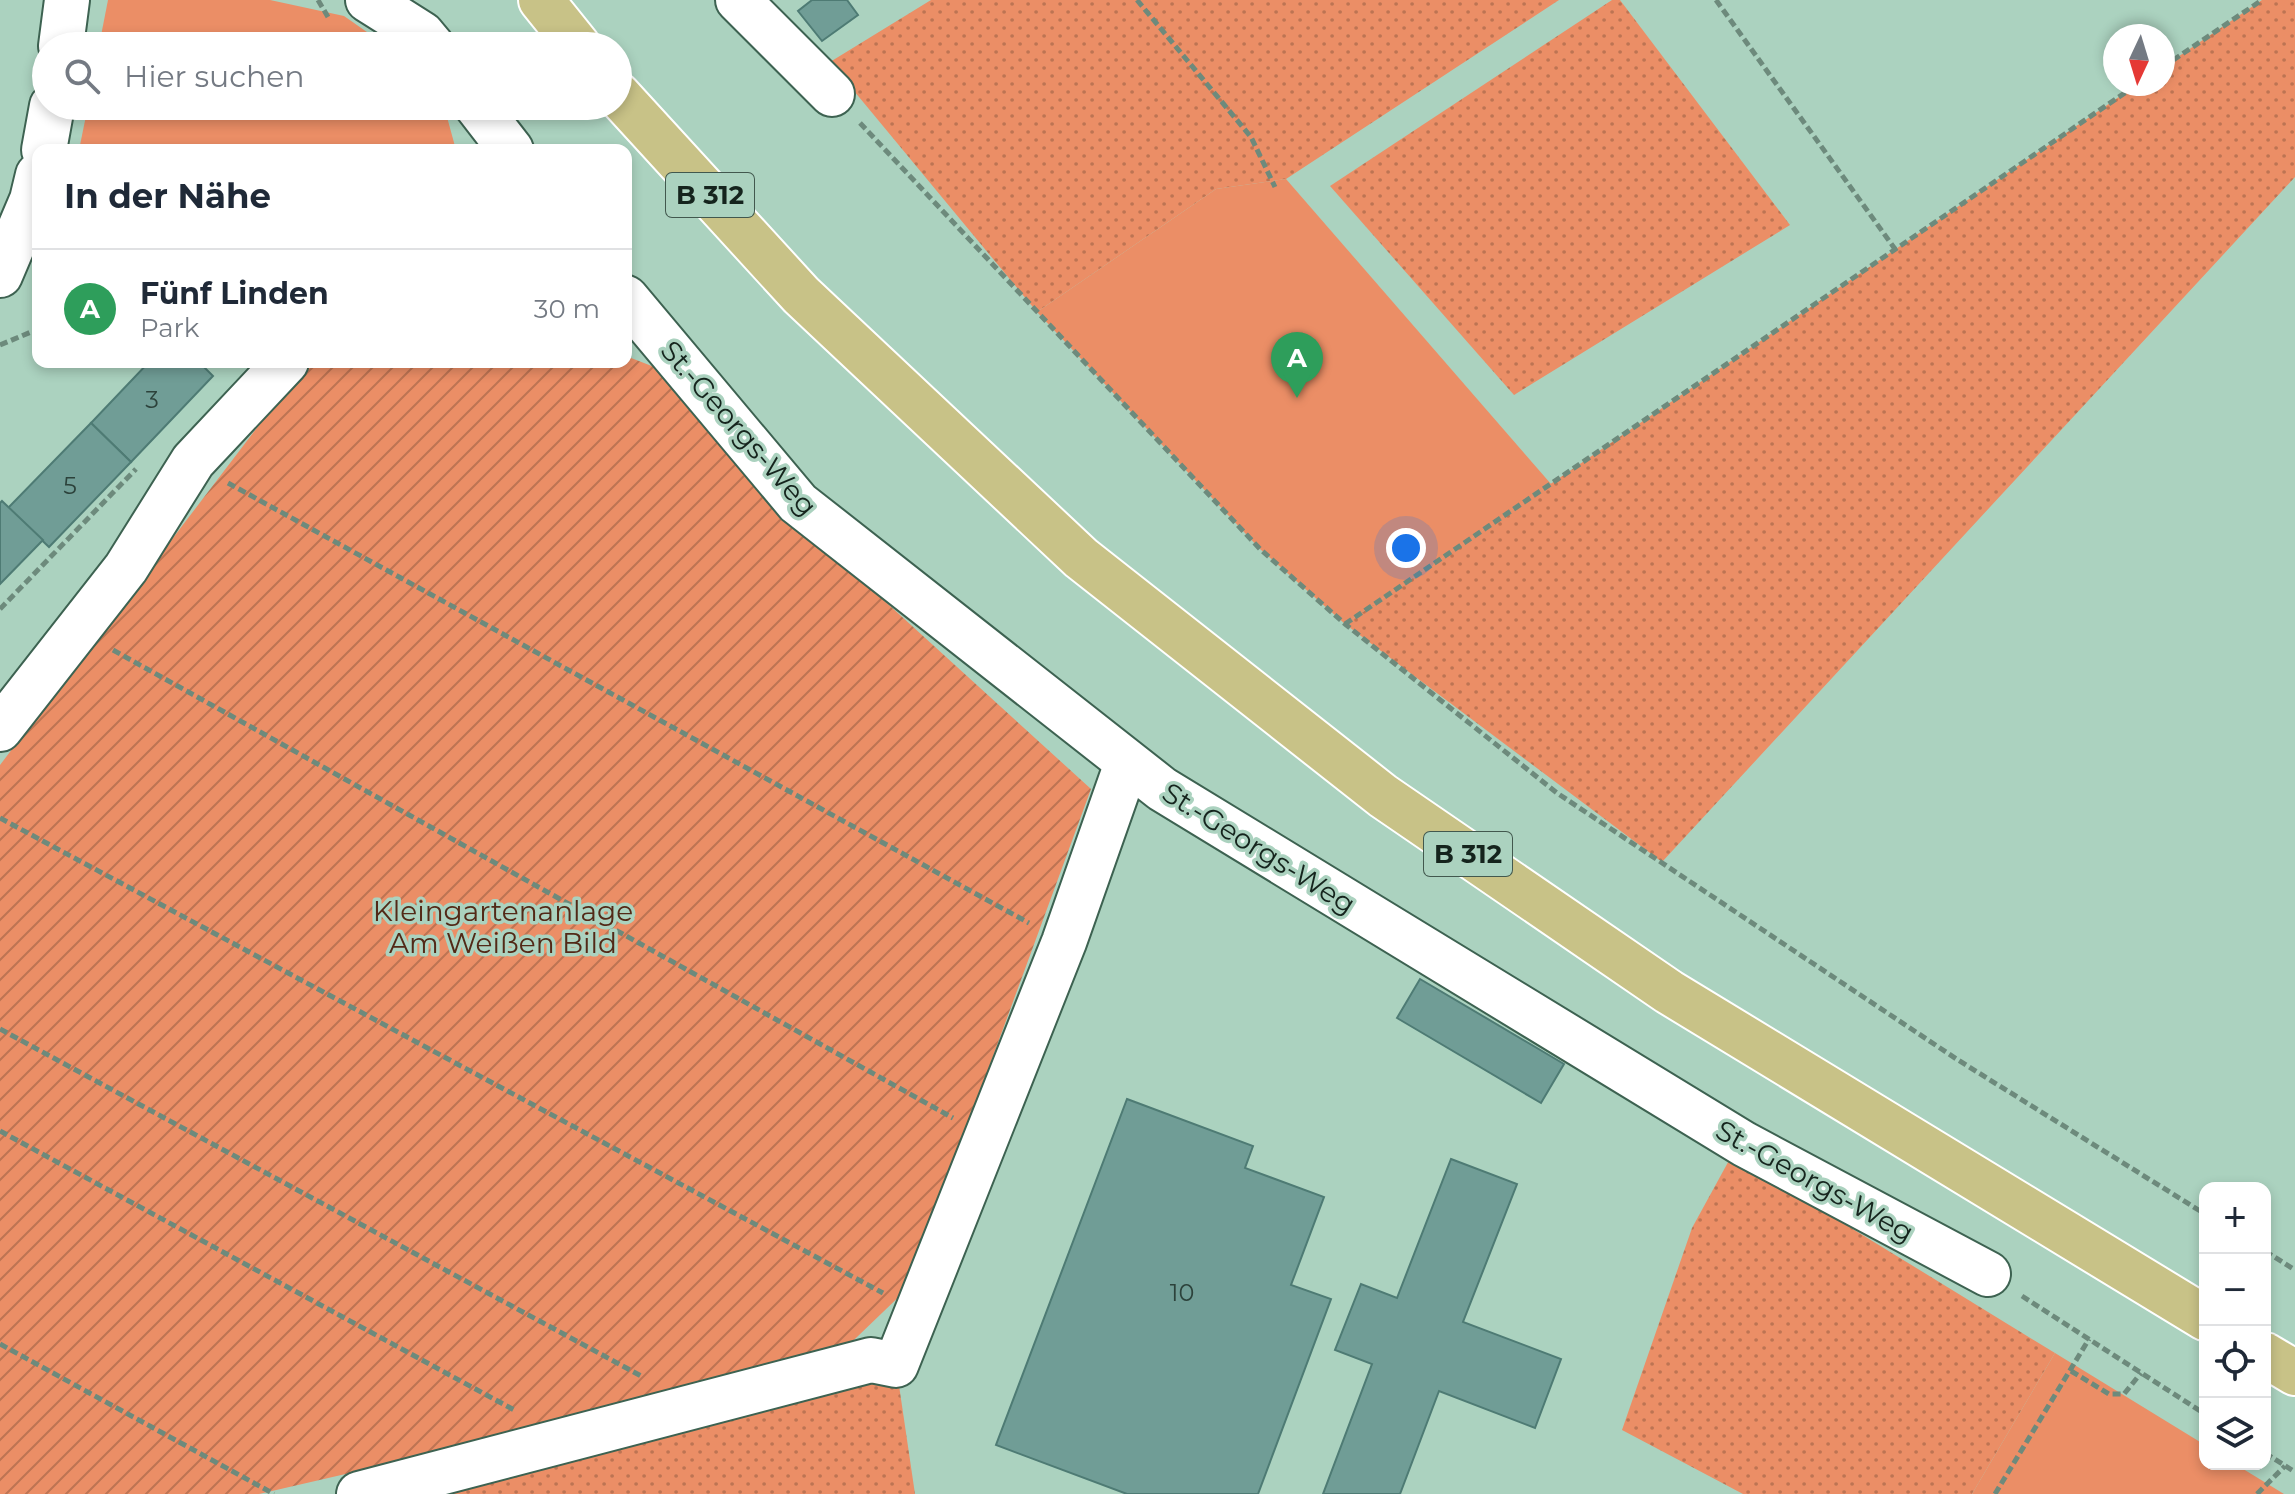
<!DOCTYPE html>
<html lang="de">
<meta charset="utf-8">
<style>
:root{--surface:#fff;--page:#f6f6f7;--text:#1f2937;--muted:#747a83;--line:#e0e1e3;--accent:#b45309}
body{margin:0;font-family:Montserrat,sans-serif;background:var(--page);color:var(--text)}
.controls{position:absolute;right:24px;bottom:24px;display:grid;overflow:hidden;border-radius:16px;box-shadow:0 4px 12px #0003}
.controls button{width:72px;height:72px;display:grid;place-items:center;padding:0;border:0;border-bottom:2px solid var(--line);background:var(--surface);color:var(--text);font:40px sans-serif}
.compass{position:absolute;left:2103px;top:24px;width:72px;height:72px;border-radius:50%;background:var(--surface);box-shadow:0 4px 12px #0003;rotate:184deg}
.you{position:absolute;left:1406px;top:548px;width:28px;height:28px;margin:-20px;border:6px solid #fff;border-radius:50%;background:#1a73e8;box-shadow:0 0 0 12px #1a73e833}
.badge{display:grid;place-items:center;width:52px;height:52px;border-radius:50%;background:var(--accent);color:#fff;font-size:26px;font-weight:700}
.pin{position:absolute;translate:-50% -66px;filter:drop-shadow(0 2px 4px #0008)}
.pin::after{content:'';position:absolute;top:42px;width:28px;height:24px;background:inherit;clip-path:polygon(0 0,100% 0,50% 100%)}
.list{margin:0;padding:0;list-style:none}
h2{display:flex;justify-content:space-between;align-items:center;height:104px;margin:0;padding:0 32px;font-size:34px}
h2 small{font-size:26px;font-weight:400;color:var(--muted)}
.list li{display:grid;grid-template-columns:52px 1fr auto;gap:24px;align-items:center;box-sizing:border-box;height:120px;padding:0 32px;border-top:2px solid var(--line)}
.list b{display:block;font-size:30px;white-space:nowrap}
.list p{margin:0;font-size:26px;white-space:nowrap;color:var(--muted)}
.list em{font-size:26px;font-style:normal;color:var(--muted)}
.icon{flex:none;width:44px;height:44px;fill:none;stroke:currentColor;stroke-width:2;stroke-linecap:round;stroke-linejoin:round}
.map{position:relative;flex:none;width:2295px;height:1494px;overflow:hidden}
.search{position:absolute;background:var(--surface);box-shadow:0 4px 12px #0003;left:32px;top:32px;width:600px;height:88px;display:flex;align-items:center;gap:20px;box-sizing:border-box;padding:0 28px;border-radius:44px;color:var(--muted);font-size:30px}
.panel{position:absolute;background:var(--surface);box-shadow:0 4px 12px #0003;left:32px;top:144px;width:600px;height:224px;border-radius:16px}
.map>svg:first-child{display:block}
</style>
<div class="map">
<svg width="2295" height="1494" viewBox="0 0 2295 1494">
<defs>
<pattern id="grass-dots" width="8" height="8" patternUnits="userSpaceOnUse" patternTransform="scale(2)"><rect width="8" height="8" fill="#eb8e66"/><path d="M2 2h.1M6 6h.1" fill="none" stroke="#bd7453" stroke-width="1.8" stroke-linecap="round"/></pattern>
<pattern id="garden-furrows" width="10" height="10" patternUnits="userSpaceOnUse" patternTransform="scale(2)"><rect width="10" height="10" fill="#eb8e66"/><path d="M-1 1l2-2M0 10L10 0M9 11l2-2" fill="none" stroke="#bd7453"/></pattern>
</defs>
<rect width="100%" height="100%" fill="#abd2bf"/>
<!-- grass -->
<g fill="url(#grass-dots)">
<polygon points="931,0 1559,0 1286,179 1216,189 1037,312 830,62"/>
<polygon points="1612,0 1620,0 1790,225 1514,395 1330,186"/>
<polygon points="2262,0 2295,0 2295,177 1662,862 1345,624 2138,84 2163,84 2163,67"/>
<polygon points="1732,1155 2055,1353 1972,1494 1743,1494 1622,1430 1692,1228"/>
<polygon points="896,1365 915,1494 359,1494"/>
</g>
<!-- park -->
<g fill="#eb8e66">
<polygon points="108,0 270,0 344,16 387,46 99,46"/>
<polygon points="88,106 444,106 456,150 79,150"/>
<polygon points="1286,179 1551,484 1345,624 1260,549 1037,312 1216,189"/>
<polygon points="2055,1353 2205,1445 2205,1464 2235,1464 2284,1494 1972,1494"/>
</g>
<!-- garden -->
<polygon fill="url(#garden-furrows)" points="626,356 662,370 788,513 1091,789 908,1288 831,1362 259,1494 0,1494 0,765 307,362 626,362"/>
<!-- building -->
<g fill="#709d96" stroke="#4e7b74" stroke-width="2">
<polygon points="812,0 847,0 858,15 822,41 798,11"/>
<polygon points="149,362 199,362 213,376 131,462 91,423"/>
<polygon points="91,423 131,462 49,547 8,508"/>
<polygon points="2,501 43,540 0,584 0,503"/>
<polygon points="1420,979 1564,1064 1541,1103 1397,1018"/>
<polygon points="1127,1099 1253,1146 1245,1168 1324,1197 1291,1285 1331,1299 1258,1494 1127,1494 996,1445"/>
<polygon points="1451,1159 1517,1184 1463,1322 1561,1359 1535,1428 1439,1391 1400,1494 1323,1494 1372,1364 1335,1350 1361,1284 1397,1298"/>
</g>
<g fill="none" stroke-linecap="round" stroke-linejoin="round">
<!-- minor casing -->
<g stroke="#3d6251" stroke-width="48">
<g id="minor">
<polyline points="368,0 422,34 432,46"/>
<polyline points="738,0 832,94"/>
<polyline points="61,46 67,0"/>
<polyline points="477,106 511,150"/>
<polyline points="44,150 52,106"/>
<polyline points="0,275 32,200 38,175"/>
<polyline points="626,298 798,503 1162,789 1744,1144 1988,1274"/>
<polyline points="0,729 126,568 193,461 286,362"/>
<polyline points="359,1494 871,1360 896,1365 1064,942 1127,763"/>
</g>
</g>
<!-- major casing -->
<g stroke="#fff" stroke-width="48">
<g id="major">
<polyline points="541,0 578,46"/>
<polyline points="618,95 801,295 1081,558 1383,796 1669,992 2205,1318"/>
<polyline points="2265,1355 2295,1373"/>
</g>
</g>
<!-- path -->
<g stroke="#6d8a7c" stroke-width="5" stroke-dasharray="8 4" stroke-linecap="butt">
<polyline points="318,0 328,17"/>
<polyline points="1137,0 1251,137 1275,187"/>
<polyline points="1716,0 1895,249"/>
<polyline points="2163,67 2262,0"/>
<polyline points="427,106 437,118"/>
<polyline points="860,123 1260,549 1345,624 1557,793 1958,1060 2205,1214"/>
<polyline points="0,345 38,329"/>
<polyline points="228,483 1029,923"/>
<polyline points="0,609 136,469"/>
<polyline points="1345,624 2138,84"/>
<polyline points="113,650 953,1118"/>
<polyline points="0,818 883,1293"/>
<polyline points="0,1029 643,1377"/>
<polyline points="0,1131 516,1411"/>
<polyline points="2265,1251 2295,1270"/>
<polyline points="2022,1296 2205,1414"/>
<polyline points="0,1344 274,1494"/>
<polyline points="2071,1371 2109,1394 2124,1394 2141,1373"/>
<polyline points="2265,1453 2295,1472"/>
<polyline points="1995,1494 2089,1339"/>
<polyline points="2257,1494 2285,1466"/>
</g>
<!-- minor -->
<use href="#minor" stroke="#fff" stroke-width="44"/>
<!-- major -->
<use href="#major" stroke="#c8c287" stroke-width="44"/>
</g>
<g text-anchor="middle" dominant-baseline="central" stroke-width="7" stroke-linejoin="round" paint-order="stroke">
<!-- number labels -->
<g font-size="24" fill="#2c423b">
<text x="152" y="399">3</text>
<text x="70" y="485">5</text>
<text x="1182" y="1292">10</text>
</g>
<!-- shield labels -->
<g fill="#abd2bf" stroke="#42584e" stroke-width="2">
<rect x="666" y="173" width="88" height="44" rx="6"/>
<rect x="1424" y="832" width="88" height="44" rx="6"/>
</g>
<g font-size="26" font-weight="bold" fill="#15241d">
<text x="710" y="195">B 312</text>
<text x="1468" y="854">B 312</text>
</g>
<!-- street labels -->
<g font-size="28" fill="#15241d" stroke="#abd2bf">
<text transform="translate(739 428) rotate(49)">St.-Georgs-Weg</text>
<text transform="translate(1259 848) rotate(32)">St.-Georgs-Weg</text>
<text transform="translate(1815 1181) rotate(29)">St.-Georgs-Weg</text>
</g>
<!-- park labels -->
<g font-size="28" fill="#522917" stroke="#abd2bf">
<text x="503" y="911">Kleingartenanlage<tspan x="503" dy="32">Am Weißen Bild</tspan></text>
</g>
</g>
</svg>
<div class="controls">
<button>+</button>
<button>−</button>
<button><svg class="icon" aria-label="locate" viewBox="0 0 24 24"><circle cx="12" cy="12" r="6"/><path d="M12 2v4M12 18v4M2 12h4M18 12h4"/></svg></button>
<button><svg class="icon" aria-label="layers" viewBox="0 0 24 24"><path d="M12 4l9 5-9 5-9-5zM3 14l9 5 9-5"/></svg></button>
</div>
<svg class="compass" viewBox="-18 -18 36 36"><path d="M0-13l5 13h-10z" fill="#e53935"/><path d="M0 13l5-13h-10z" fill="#747a83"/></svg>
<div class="you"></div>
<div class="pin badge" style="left:1297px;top:398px;background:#2e9e5b">A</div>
<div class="search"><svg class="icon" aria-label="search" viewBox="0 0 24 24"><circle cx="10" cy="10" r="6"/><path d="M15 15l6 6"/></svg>Hier suchen</div>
<section class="panel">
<h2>In der Nähe<small></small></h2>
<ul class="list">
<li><span class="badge" style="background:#2e9e5b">A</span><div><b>Fünf Linden</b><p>Park</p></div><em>30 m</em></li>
</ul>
</section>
</div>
